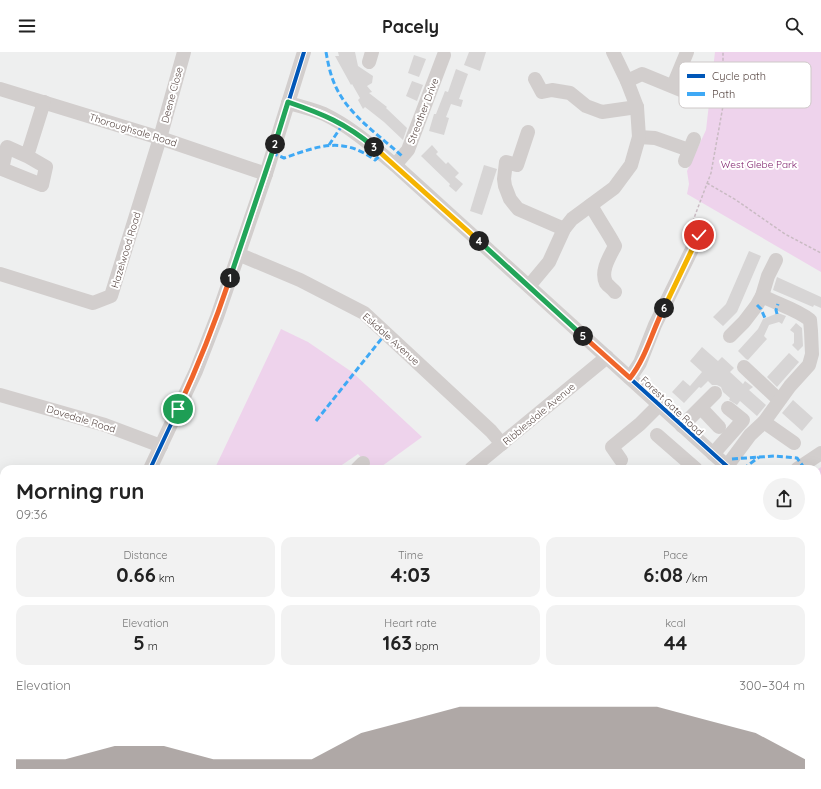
<!DOCTYPE html>
<meta charset="utf-8">
<style>
:root{--surface:#fff;--page:#f2f2f2;--text:#222;--muted:#767676;--accent:#8e8481}
body{margin:0;font-family:Quicksand,sans-serif;background:var(--page);color:var(--text);height:100vh;display:flex;flex-direction:column;font-size:15px;white-space:nowrap}
*{box-sizing:border-box;margin:0}
p{font-size:13px;color:var(--muted)}
.icon{flex:none;width:22px;height:22px;fill:none;stroke:currentColor;stroke-width:2;stroke-linecap:round;stroke-linejoin:round}
.map{position:relative;flex:1;overflow:hidden}
.side{position:absolute;left:0px;top:413px;width:821px;height:324px;display:flex;flex-direction:column;background:var(--surface);border-radius:12px 12px 0 0;box-shadow:0 4px 16px #0002}
.side>*{flex:none}
.pin{position:absolute;display:grid;place-items:center;width:34px;height:34px;color:#fff;margin:-17px;border:2px solid #fff;border-radius:50%;box-shadow:0 1px 4px #0007}
.km{position:absolute;width:20px;height:20px;margin:-10px;border-radius:50%;background:#222;color:#fff;font-size:11px;line-height:20px;text-align:center}
.round{display:grid;place-items:center;flex:none;width:42px;height:42px;border-radius:21px;background:var(--page)}
.overview{display:flex;align-items:center;justify-content:space-between;height:68px;padding:0 16px}
h1{font-size:22px;font-weight:700;line-height:30px}
.figures{display:grid;grid-template-columns:repeat(3,1fr);gap:6px;height:68px;padding:4px 16px}
.figures div{display:grid;align-content:center;border-radius:10px;background:var(--page);text-align:center}
.figures b{font-size:20px;font-weight:700}
.figures small{font-size:11px;font-weight:400}
.figures p{font-size:11px}
.chart{height:112px;padding:8px 16px}
.chart p{display:flex;justify-content:space-between}
.chart svg{width:100%;height:72px;margin-top:4px;fill:var(--accent);opacity:.7}
header{display:flex;justify-content:space-between;align-items:center;height:52px;padding:0 16px;background:var(--surface);font-size:18px;font-weight:700}
.map>svg:first-child{display:block}
</style>
<header><svg class="icon" aria-label="menu" viewBox="0 0 24 24"><path d="M4 6h16M4 12h16M4 18h16"/></svg>Pacely<svg class="icon" aria-label="search" viewBox="0 0 24 24"><circle cx="10" cy="10" r="6"/><path d="M15 15l6 6"/></svg></header>
<div class="map">
<svg width="821" height="737" viewBox="0 0 821 737">
<rect width="100%" height="100%" fill="#eeefef"/>
<!-- commercial -->
<polygon fill="#dce0e4" points="821,706 821,737 793,737 796,733 817,733 817,710"/>
<!-- green -->
<g fill="#eed3ec">
<polygon points="715,0 821,0 821,220 687,142 689,132 687,119 706,78"/>
<polygon points="281,277 308,290 352,320 422,385 378,417 371,417 358,402 336,417 223,417 216,414"/>
<polygon points="821,415 821,627 817,626 817,418"/>
<polygon points="0,719 4,722 4,733 17,733 22,737 0,737"/>
</g>
<!-- building -->
<g fill="#d7d5d5">
<polygon points="338,0 355,0 358,14 373,24 372,31 367,34 372,40 369,41 387,55 386,56 407,76 403,88 384,70 365,55 363,57 358,48 360,46 352,32 351,33 335,4 339,4"/>
<polygon points="469,0 486,0 480,19 464,13"/>
<polygon points="414,3 426,7 419,25 408,21"/>
<polygon points="456,17 468,22 459,47 463,48 461,55 451,52 446,65 449,66 444,83 429,79 434,62 436,62 445,39 448,40"/>
<polygon points="412,29 423,33 417,49 406,44"/>
<polygon points="432,93 438,100 436,102 446,112 448,110 459,121 455,125 463,132 456,140 449,134 450,132 421,104"/>
<polygon points="484,113 497,117 482,163 470,159"/>
<polygon points="749,199 761,204 737,260 723,274 713,265 726,252"/>
<polygon points="777,225 821,245 821,256 814,253 813,255 773,238"/>
<polygon points="778,261 786,264 782,272 779,270 769,273 764,284 767,287 748,308 746,307 738,299 758,277 763,267"/>
<polygon points="796,271 802,276 803,294 798,299 792,293 794,291 794,281 790,278"/>
<polygon points="702,295 718,309 722,305 734,316 730,320 743,332 745,329 753,335 749,338 766,353 757,364 740,349 737,353 729,348 730,346 723,340 721,335 717,333 712,333 708,329 701,336 699,335 684,351 672,340 683,328 690,334 702,320 690,309"/>
<polygon points="789,301 799,310 777,335 767,325"/>
<polygon points="793,348 813,366 802,379 782,361"/>
</g>
<g fill="none" stroke-linecap="round" stroke-linejoin="round">
<!-- path -->
<g stroke="#c9bbc3" stroke-width="1.5" stroke-dasharray="3 2" stroke-linecap="butt">
<polyline points="707,131 736,148 785,182 821,201"/>
<polyline points="691,174 711,121 723,54 723,0"/>
<polyline points="817,567 821,572"/>
</g>
<!-- minor -->
<g stroke="#d2cecd" stroke-width="14">
<polyline points="369,10 372,0"/>
<polyline points="535,27 542,40 552,38 570,41 586,54 602,60 637,55"/>
<polyline points="627,29 642,22 681,38"/>
<polyline points="673,34 687,0"/>
<polyline points="0,37 160,86 266,122"/>
<path d="M288,51C300,54 312,57 324,62C351,75 372,94 395,113L730,417"/>
<polyline points="528,80 517,113 506,110 504,127 505,134 510,147 518,157 564,177"/>
<polyline points="639,85 655,86 689,98"/>
<polyline points="27,104 7,95 2,117 42,133 46,115 27,104 44,50"/>
<polyline points="685,109 694,87"/>
<polyline points="395,113 408,98 444,3"/>
<path d="M591,153C598,167 608,180 615,194C610,204 600,219 606,231C608,234 613,237 615,240"/>
<polyline points="238,202 300,228 364,261 491,379 502,392"/>
<polyline points="0,222 93,251 111,244 160,86 184,0"/>
<polyline points="529,234 549,210 564,177 572,167 614,136 631,113 639,85 637,55 627,29 613,0"/>
<polyline points="730,284 744,270 757,253 762,244 768,224 776,208"/>
<polyline points="744,315 779,348"/>
<polyline points="630,326 640,311 655,273 699,183"/>
<polyline points="0,343 105,373 161,394"/>
<polyline points="701,356 719,375"/>
<polyline points="764,370 794,391"/>
<polyline points="682,374 715,341"/>
<polyline points="657,383 696,417"/>
<polyline points="713,402 743,368 728,356"/>
<polyline points="621,408 612,395 640,372 659,353"/>
<path d="M727,414L750,383L764,370L790,334L809,313L812,302L811,279L810,268C796,257 777,252 762,244"/>
<polyline points="150,417 196,319 217,265 266,122 304,0"/>
<polyline points="357,417 363,411"/>
<polyline points="471,417 607,305"/>
<polyline points="797,417 821,401"/>
<polyline points="0,470 4,472"/>
<polyline points="0,637 4,631"/>
<polyline points="0,671 4,675"/>
<polyline points="817,691 821,687"/>
<polyline points="111,733 116,737"/>
<polyline points="626,733 631,737"/>
<polyline points="366,737 369,733"/>
<polyline points="401,737 404,733"/>
<polyline points="779,737 782,733"/>
</g>
<!-- quiet -->
<g stroke="#3fa9f5" stroke-width="3" stroke-dasharray="6 3" stroke-linecap="butt">
<path d="M326,0C328,11 330,22 335,33C348,63 379,83 402,104"/>
<polyline points="329,93 343,72"/>
<path d="M272,101L284,106C319,94 342,84 375,108L382,102"/>
<polyline points="757,253 761,257 765,266"/>
<polyline points="777,262 776,258 778,252"/>
<polyline points="316,369 386,281"/>
<polyline points="732,407 774,404 797,406 805,417"/>
<polyline points="743,417 759,405"/>
<polyline points="817,434 821,440"/>
</g>
<!-- cycleway casing -->
<g stroke="#fff" stroke-width="6">
<g id="cycleway">
<path d="M288,51C300,54 312,57 324,62C351,75 372,94 395,113L730,417"/>
<polyline points="150,417 196,319 217,265 266,122 304,0"/>
</g>
</g>
<!-- cycleway -->
<use href="#cycleway" stroke="#0057b8" stroke-width="4"/>
</g>
<g fill="none" stroke-linecap="round" stroke-linejoin="round">
<!-- split-1 casing -->
<g stroke="#fff" stroke-width="8">
<path id="split-1" d="M178,357C198,314 215,271 230,226"/>
</g>
<!-- split-2 casing -->
<g stroke="#fff" stroke-width="8">
<polyline id="split-2" points="230,226 275,92"/>
</g>
<!-- split-3 casing -->
<g stroke="#fff" stroke-width="8">
<path id="split-3" d="M275,92L288,50C323,62 345,71 374,95"/>
</g>
<!-- split-4 casing -->
<g stroke="#fff" stroke-width="8">
<polyline id="split-4" points="374,95 479,189"/>
</g>
<!-- split-5 casing -->
<g stroke="#fff" stroke-width="8">
<polyline id="split-5" points="479,189 583,284"/>
</g>
<!-- split-6 casing -->
<g stroke="#fff" stroke-width="8">
<path id="split-6" d="M583,284L630,326C646,306 652,279 664,256"/>
</g>
<!-- split-7 casing -->
<g stroke="#fff" stroke-width="8">
<polyline id="split-7" points="664,256 699,183"/>
</g>
<!-- split-1 -->
<use href="#split-1" stroke="#f0652b" stroke-width="5"/>
<!-- split-2 -->
<use href="#split-2" stroke="#22a559" stroke-width="5"/>
<!-- split-3 -->
<use href="#split-3" stroke="#22a559" stroke-width="5"/>
<!-- split-4 -->
<use href="#split-4" stroke="#f5b400" stroke-width="5"/>
<!-- split-5 -->
<use href="#split-5" stroke="#22a559" stroke-width="5"/>
<!-- split-6 -->
<use href="#split-6" stroke="#f0652b" stroke-width="5"/>
<!-- split-7 -->
<use href="#split-7" stroke="#f5b400" stroke-width="5"/>
</g>
<g text-anchor="middle" dominant-baseline="central" stroke-width="4" stroke-linejoin="round" paint-order="stroke">
<!-- street labels -->
<g font-size="10" fill="#5a4a46" stroke="#fff">
<text transform="translate(172 43) rotate(-75)">Deene Close</text>
<text transform="translate(423 59) rotate(-69)">Streather Drive</text>
<text transform="translate(133 78) rotate(17)">Thoroughsale Road</text>
<text transform="translate(126 198) rotate(-73)">Hazelwood Road</text>
<text transform="translate(391 287) rotate(42)">Eskdale Avenue</text>
<text transform="translate(672 354) rotate(43)">Forest Gate Road</text>
<text transform="translate(539 362) rotate(-40)">Ribblesdale Avenue</text>
<text transform="translate(81 367) rotate(17)">Dovedale Road</text>
</g>
<!-- park labels -->
<g font-size="10" fill="#7a1867" stroke="#fff">
<text x="759" y="112">West Glebe Park</text>
</g>
</g>
<!-- legend -->
<rect x="679" y="10" width="132" height="46" rx="6" fill="#fff" stroke="#cec9c8" stroke-width="1"/>
<rect x="687" y="22" width="18" height="4" fill="#0057b8"/>
<rect x="687" y="40" width="18" height="4" fill="#3fa9f5"/>
<g font-size="11" fill="#5a4a46">
<text x="712" y="28">Cycle path</text>
<text x="712" y="46">Path</text>
</g>
</svg>
<div class="pin" style="left:178px;top:357px;background:#1e9e55"><svg class="icon" aria-label="arrive" viewBox="0 0 24 24"><path d="M6 21V4h12l-3 4 3 4H6"/></svg></div>
<div class="pin" style="left:699px;top:183px;background:#d93025"><svg class="icon" aria-label="check" viewBox="0 0 24 24"><path d="M5 12l5 5 9-10"/></svg></div>
<b class="km" style="left:230px;top:226px">1</b>
<b class="km" style="left:275px;top:92px">2</b>
<b class="km" style="left:374px;top:95px">3</b>
<b class="km" style="left:479px;top:189px">4</b>
<b class="km" style="left:583px;top:284px">5</b>
<b class="km" style="left:664px;top:256px">6</b>
<section class="side">
<div class="overview"><div><h1>Morning run</h1><p>09:36</p></div><a class="round"><svg class="icon" aria-label="share" viewBox="0 0 24 24"><path d="M12 15V3M7 8l5-5 5 5M5 13v7h14v-7"/></svg></a></div>
<div class="figures">
<div><p>Distance</p><b>0.66<small> km</small></b></div>
<div><p>Time</p><b>4:03</b></div>
<div><p>Pace</p><b>6:08<small> /km</small></b></div>
</div>
<div class="figures">
<div><p>Elevation</p><b>5<small> m</small></b></div>
<div><p>Heart rate</p><b>163<small> bpm</small></b></div>
<div><p>kcal</p><b>44</b></div>
</div>
<div class="chart"><p><span>Elevation</span>300–304 m</p>
<svg viewBox="0 0 160 44" preserveAspectRatio="none"><path d="M0 44V38L10 38L20 30L30 30L40 38L50 38L60 38L70 22L80 14L90 6L100 6L110 6L120 6L130 6L140 14L150 22L160 38V44z"/></svg>
</div>
</section>
</div>
